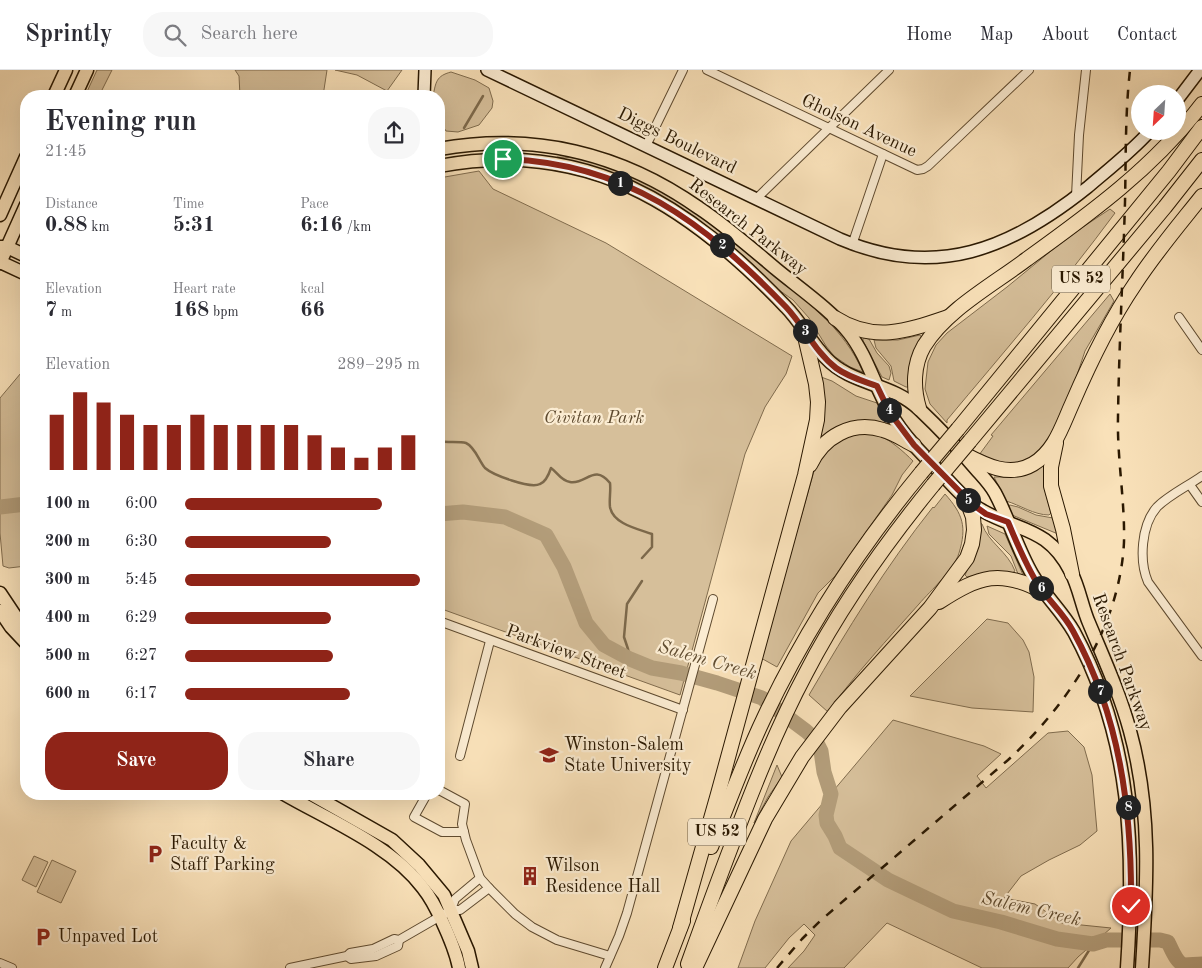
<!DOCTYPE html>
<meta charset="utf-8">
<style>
:root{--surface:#fff;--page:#f7f7f7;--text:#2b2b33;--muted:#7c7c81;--line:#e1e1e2;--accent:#8f2418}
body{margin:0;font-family:"Old Standard TT",serif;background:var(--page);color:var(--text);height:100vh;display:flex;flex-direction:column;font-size:19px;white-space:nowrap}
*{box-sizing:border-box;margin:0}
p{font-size:16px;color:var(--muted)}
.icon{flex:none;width:28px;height:28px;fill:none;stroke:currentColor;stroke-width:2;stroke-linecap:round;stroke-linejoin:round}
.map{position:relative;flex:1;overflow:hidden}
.drawer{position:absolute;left:20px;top:20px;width:425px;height:710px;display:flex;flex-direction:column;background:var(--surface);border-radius:20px;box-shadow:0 5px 20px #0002}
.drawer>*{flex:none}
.needle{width:32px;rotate:205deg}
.buttons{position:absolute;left:1131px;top:15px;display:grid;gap:10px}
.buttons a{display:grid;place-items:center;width:55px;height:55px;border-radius:50%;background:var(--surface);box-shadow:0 5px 20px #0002;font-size:25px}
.pin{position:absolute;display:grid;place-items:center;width:42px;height:42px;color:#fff;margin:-21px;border:2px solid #fff;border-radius:50%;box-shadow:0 1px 5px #0007}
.km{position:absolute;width:25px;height:25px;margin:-12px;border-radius:50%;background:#222;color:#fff;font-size:14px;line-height:25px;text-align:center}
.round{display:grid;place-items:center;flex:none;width:52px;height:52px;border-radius:20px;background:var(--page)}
.overview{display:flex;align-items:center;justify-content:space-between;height:85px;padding:0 25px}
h1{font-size:28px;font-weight:600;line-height:38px}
.figures{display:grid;grid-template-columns:repeat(3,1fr);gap:8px;height:85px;padding:5px 25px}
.figures div{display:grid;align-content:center}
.figures b{font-size:21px;font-weight:600}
.figures small{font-size:14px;font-weight:400}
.figures p{font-size:14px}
.chart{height:140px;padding:10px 25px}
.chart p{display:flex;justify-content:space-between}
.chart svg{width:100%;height:90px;margin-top:5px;stroke:var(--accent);stroke-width:6}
.primary-button{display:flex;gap:10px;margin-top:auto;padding:10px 25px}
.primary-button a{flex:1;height:58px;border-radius:20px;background:var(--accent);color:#fff;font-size:20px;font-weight:600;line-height:58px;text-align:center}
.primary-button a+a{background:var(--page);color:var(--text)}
ul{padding:0 25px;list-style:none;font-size:16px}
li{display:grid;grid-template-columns:80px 60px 1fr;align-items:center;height:38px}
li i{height:12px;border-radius:6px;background:var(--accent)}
header{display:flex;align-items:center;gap:30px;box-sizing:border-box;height:70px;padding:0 25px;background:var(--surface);border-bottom:1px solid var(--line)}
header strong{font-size:24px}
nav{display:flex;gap:28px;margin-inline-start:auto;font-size:18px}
.search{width:350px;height:45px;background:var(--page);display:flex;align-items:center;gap:12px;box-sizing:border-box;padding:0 18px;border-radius:20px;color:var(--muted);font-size:19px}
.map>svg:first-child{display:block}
</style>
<header>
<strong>Sprintly</strong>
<div class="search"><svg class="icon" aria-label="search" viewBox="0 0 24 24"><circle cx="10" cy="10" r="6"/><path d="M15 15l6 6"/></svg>Search here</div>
<nav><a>Home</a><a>Map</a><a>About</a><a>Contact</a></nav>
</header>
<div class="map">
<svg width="1202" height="898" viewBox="0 0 1202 898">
<rect width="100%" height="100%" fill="#f9e1b9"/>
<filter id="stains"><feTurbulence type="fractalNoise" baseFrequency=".004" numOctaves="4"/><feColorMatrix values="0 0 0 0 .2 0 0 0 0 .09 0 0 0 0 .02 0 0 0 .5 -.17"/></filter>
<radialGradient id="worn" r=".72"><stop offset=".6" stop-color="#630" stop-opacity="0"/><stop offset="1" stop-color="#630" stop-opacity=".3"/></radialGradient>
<!-- green -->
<g fill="#d6bf9a" stroke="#806c4e">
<polygon points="97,0 112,0 99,26 85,26"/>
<polygon points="235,0 327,0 323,26 240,26 239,6"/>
<polygon points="335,0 402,0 387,21 357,5"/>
<path d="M451,2L475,10L489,18L493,31L492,38L479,55L458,62L446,61L439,50V26H433C436,12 436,6 451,2Z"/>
<path d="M557,87C634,87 718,157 774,205C810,234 844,259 863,302L850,297L834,286L826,276L809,248L793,230L765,210L697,152L556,90Z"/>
<polygon points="479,101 493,119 606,173 792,286 786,304 765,337 745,384 680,625 439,538 439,108"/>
<path d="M1110,139L1115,143C1062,215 1003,283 947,350V353L930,334L925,319L928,292L936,275L947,263L1007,217L1068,167Z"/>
<polygon points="1110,224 1114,231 1085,281 1075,311 1049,370 1034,389 1009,396 979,385 993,366 991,365"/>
<polygon points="920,265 922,268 910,294 908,317 906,317 894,311 891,296 876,278 874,270 898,270"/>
<polygon points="863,268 869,269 877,283 889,296 891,303 889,310 882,307 863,271"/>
<polygon points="26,297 26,496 9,498 3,496 0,463 0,328"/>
<polygon points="821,307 832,311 856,326 877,333 885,352 884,354 816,375"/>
<path d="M856,363C862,363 870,363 876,365C888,367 905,383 913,391L902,405L892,425L835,506L818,523L777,597L761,588L816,394L827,377Z"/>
<path d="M1043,393L1045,394L1044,417L1051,443L1049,445C1034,445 1020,435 1006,431L994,407H1008Z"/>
<path d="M945,424C963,444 967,457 959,483C954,500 931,520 919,534C888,569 855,604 828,642L809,625C847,560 886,496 933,437L934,438Z"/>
<polygon points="1010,435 1018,437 1036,445 1053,448 1058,464 1012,445 1008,436"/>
<path d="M980,453L982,454C988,472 1008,482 1015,501L1012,503L997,501L967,507L965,505L976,481Z"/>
<polygon points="987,456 1005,464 1023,505 1018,504 1011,486 989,464"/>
<polygon points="987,549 1008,553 1023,570 1029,582 1034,607 1033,642 972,638 910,626"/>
<polygon points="893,650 984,676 1001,684 977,706 986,718 1048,663 1068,661 1084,677 1092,705 1097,761 1080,775 1049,790 1021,806 1004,828 1035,834 1062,853 1111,858 1078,887 1068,898 982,898 887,853 844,898 788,898 804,881 815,865 804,854 789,868 765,898 738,898 755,851 791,771"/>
<polygon points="777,695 782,707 768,727 754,753"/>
<polygon points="34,786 48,792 36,817 22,810"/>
<polygon points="52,790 76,801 61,833 37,822"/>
</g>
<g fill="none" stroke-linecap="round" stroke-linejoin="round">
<!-- stream -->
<g stroke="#7c684a" stroke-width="2.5">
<polyline points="464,58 483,26"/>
<path d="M439,371C447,373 459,371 466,373C475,377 479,391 485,398C493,405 530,419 540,414C546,412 549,404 551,398C557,402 561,411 570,412C586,415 594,393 610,413C611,421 609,429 610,437C613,454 638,459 652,464V477L642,488"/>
<polyline points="630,589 628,579 624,567 627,534 642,511"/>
<polyline points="1078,898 1093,874"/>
</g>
<!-- river -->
<g stroke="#b39d7a" stroke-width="15">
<polyline points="0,437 26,434"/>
<path d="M439,444L463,442L505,447L546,465L564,497L586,553L604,575L630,589L652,598L681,603L717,613L762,628L806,661L815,669L821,681L824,702L831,724L826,745L827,753L835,766L840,778L888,810L953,841L1001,852L1057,869L1093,874L1106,870H1160L1168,872C1171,878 1177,894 1185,895C1191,895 1196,894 1202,894"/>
</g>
<!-- street casing -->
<g stroke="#5e4a2f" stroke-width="10">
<g id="street">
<polyline points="707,0 917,100 923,99 928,96 1029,0"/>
<polyline points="646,76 683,0"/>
<polyline points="1076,126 1079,65 1086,0"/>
<polyline points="756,129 889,0"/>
<polyline points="852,175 883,84"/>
<polyline points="1179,247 1202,280"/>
<path d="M1202,406C1188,416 1169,425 1157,437C1141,455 1139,491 1148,512L1202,586"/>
<polyline points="1190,415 1202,432"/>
<polyline points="439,551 683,640"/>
<polyline points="460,686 490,571"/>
<polyline points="439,720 465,734 462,754 466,770 480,808 489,818 515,844 532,857 557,870 610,886"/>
<polyline points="427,724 414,747 442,762 464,762"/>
<polyline points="451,840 455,829 480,808"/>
<polyline points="347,886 351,889 376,886 398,876 399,870"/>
<polyline points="0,893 12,898"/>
<polyline points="290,898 347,886 350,883 373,879 394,869 399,870 451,840 460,840 489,818"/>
<polyline points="605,898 619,866 627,843 713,529"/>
</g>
</g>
<!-- secondary casing -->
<g stroke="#2a1801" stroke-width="14">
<g id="secondary">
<path d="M487,0L840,169C936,210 1011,179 1088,117C1109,99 1131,82 1150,61"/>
<polyline points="424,26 425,0"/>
<polyline points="1178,29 1200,0"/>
</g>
</g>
<!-- primary casing -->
<g stroke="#2a1801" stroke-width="15">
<g id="primary">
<polyline points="54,26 66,0"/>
<polyline points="75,26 87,0"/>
<path d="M439,79C533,62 621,83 699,138C726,156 751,178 776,199C799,218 831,240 849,263C868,287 875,318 891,344C903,365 921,383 938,400C952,414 966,432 983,441C1020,462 1048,457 1071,502C1079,517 1082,537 1089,553C1104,589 1120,624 1130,661C1152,741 1147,817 1142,898"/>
<path d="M439,96C586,68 688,134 786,237C801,252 811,273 826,288C851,315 892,313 919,339C939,358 958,378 976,399C983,407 990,414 995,423C1009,449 1017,478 1032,504C1044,525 1062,541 1074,562C1132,669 1135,780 1127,898"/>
<polyline points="0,145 26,87"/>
<polyline points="0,177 7,177 26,186"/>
<polyline points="0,192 26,204"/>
<polyline points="0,193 26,135"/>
<polyline points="0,523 26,562"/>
<polyline points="0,541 11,557 26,573"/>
<path d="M284,724C329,750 392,776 423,818C431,828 437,840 442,851C449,866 456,882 459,898"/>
<polyline points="311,724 392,770 419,795 444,825 468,881 472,898"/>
</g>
</g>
<!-- highway casing -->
<g stroke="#2a1801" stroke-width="16">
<g id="highway">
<path d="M835,248C874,273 907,261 948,247"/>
<path d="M919,338C913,318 913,295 924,276C946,240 994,214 1027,189C1091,143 1154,97 1202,34"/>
<polyline points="958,359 1169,101 1202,57"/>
<polyline points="970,371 1165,137 1202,90"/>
<polyline points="1056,373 1051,397 1051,416 1063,459 1072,504"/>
<path d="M962,383C985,395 1009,408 1033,394C1055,381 1062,356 1072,334C1090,292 1109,252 1135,214C1155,183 1179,155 1202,126"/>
<path d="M810,395C823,367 852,350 883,360C894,363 904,370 914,375"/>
<path d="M939,532C979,506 1001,498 1045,523"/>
<path d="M711,777C728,734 744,690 764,648C806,559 859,478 921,403"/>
<polyline points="680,858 718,724 805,405 817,350 818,332 816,314 803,258"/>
<path d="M688,894C702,855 716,816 731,777C753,717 776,659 806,603C841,535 885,474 933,415"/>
<polyline points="665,898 683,851"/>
<polyline points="695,898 765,749 802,687 840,637 930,538 967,488 972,474 974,460 973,447 966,428"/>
</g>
</g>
<!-- street -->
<use href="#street" stroke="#fbecd2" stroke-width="8"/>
<!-- secondary -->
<use href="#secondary" stroke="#fbecd2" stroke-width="11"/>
<!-- primary -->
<use href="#primary" stroke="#f9e1b9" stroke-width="12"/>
<!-- highway -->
<use href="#highway" stroke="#f9e1b9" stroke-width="14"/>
<!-- rail -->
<path stroke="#2a1801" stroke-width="2.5" stroke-dasharray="9 9" stroke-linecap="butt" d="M777,898L802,869L820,851L1008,690C1069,634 1120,556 1124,472C1125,430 1117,389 1118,347C1119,275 1123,204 1125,132C1126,88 1125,44 1130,0"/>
<!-- highway-bridge casing -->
<g stroke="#2a1801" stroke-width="16" stroke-linecap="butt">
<g id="highway-bridge">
<polyline points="921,403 958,359"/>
<polyline points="933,415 970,371"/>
</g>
</g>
<!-- highway-bridge -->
<use href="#highway-bridge" stroke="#f9e1b9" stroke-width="14"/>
</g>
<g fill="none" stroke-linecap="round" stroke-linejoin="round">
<!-- route casing -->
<g stroke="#fff" stroke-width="10">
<path id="route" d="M503,89C625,92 704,152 786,237C804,256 815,282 836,298C848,307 863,311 877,316L890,343L914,375L972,434L986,444L1008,452C1017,473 1026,496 1039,516C1050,532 1064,544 1073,561C1120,646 1132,740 1131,836"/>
</g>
<!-- route -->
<use href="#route" stroke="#8f2418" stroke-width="6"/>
</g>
<!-- icons -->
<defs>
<g id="university-bare" transform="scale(1.5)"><path d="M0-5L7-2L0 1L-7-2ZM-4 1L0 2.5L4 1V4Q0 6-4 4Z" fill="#8f2418" stroke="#fbecd2" stroke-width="2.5" paint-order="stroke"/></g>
<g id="parking-bare" transform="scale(1.5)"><path d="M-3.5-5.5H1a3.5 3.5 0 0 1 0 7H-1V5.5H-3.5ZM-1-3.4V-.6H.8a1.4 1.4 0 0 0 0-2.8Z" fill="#8f2418" stroke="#fbecd2" stroke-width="2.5" paint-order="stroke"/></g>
<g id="building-bare" transform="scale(1.5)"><path d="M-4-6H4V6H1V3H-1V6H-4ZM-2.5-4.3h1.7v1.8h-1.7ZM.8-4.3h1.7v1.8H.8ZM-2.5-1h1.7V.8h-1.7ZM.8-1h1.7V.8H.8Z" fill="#8f2418" stroke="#fbecd2" stroke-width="2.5" paint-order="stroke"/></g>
</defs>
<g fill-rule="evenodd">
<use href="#university-bare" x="549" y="685"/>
<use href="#parking-bare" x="155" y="784"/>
<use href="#building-bare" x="530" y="806"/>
<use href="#parking-bare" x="43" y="867"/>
</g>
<g text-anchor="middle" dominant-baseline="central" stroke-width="4.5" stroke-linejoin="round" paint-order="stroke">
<!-- shield labels -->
<g fill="#fbecd2" stroke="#695840" stroke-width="1">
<rect x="1052" y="195.5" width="58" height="27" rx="4"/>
<rect x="688" y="748.5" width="58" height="27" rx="4"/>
</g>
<g font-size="16" font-weight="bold" fill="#2a1801">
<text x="1081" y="209">US 52</text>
<text x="717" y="762">US 52</text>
</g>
<!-- street labels -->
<g font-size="18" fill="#2a1801" stroke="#fbecd2">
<text transform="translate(859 56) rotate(25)">Gholson Avenue</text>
<text transform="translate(677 71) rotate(26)">Diggs Boulevard</text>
<text transform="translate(748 157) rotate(38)">Research Parkway</text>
<text transform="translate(566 582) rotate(20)">Parkview Street</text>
<text transform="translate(1122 592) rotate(70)">Research Parkway</text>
</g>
<!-- park labels -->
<g font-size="18" font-style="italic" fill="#5e4a2f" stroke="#fbecd2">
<text x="594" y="348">Civitan Park</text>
</g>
<!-- poi labels -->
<g font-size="18" fill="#2a1801" stroke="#fbecd2" text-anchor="start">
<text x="564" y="675">Winston-Salem<tspan x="564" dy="21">State University</tspan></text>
<text x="170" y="774">Faculty &amp;<tspan x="170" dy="21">Staff Parking</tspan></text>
<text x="545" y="796">Wilson<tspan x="545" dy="21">Residence Hall</tspan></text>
<text x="58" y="867">Unpaved Lot</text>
</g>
<!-- water labels -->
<g font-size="19" font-style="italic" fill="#614d31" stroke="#fbecd2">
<text transform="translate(707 591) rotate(16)">Salem Creek</text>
<text transform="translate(1031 840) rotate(13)">Salem Creek</text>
</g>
</g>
<rect width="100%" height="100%" filter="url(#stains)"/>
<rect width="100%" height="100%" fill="url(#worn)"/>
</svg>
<div class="buttons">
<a><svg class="needle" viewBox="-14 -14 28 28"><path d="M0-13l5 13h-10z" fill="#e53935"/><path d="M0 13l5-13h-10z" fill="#7c7c81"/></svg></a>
</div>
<div class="pin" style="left:503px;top:89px;background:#1e9e55"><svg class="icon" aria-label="arrive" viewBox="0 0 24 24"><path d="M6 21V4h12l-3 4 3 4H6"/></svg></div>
<div class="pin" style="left:1131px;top:836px;background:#d93025"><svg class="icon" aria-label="check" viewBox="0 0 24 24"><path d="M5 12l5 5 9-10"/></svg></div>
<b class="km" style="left:620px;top:113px">1</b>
<b class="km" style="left:722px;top:175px">2</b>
<b class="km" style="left:805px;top:261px">3</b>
<b class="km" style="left:889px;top:340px">4</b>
<b class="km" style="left:968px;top:430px">5</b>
<b class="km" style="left:1041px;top:518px">6</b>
<b class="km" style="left:1100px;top:621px">7</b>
<b class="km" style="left:1128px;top:737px">8</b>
<section class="drawer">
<div class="overview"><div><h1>Evening run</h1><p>21:45</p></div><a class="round"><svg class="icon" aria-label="share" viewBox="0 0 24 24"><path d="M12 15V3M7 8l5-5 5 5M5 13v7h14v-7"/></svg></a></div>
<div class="figures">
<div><p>Distance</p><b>0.88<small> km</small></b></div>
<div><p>Time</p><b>5:31</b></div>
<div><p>Pace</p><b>6:16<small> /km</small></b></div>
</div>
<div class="figures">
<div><p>Elevation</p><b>7<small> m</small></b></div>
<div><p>Heart rate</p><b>168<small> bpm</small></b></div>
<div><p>kcal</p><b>66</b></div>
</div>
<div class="chart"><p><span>Elevation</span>289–295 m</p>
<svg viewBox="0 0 160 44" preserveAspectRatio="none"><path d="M5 44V17M15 44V6M25 44V11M35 44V17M45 44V22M55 44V22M65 44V17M75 44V22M85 44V22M95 44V22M105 44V22M115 44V27M125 44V33M135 44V38M145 44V33M155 44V27"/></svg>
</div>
<ul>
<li><b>100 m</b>6:00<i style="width:84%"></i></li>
<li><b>200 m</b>6:30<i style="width:62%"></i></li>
<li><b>300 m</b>5:45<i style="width:100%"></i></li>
<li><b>400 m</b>6:29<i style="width:62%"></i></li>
<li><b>500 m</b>6:27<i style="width:63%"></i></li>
<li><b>600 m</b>6:17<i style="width:70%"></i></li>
</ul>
<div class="primary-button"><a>Save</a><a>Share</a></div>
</section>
</div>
